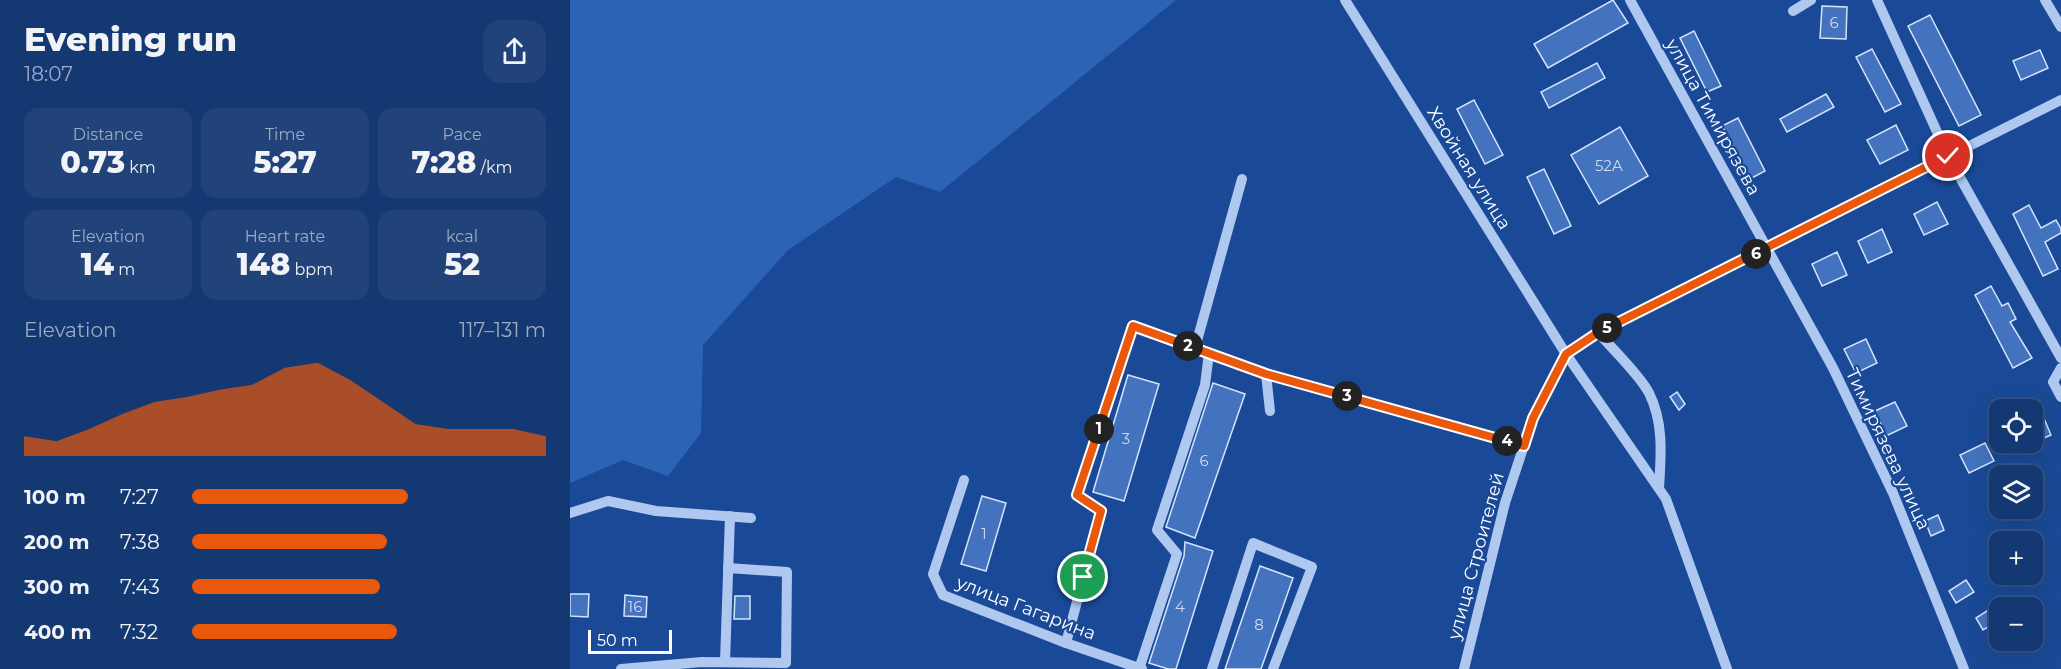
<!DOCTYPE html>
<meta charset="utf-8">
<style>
:root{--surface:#143871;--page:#214379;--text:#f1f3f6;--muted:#9dacc3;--line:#335284;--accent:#ea580c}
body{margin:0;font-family:Montserrat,sans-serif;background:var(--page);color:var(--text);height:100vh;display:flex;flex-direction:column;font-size:22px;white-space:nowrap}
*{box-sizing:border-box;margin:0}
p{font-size:20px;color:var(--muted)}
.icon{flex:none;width:33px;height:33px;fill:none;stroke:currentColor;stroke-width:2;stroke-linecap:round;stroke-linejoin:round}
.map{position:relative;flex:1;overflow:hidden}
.panel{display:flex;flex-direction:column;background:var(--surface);width:570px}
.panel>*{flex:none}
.fabs{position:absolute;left:1419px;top:399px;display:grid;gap:12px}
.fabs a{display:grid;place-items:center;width:54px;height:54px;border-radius:12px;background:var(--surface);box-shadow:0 6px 24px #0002,0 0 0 2px var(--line);font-size:30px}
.scale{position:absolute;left:18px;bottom:15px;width:84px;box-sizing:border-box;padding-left:6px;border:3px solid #fff;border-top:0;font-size:16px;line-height:21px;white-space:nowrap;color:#fff;-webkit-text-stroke:4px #1a4a97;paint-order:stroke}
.pin{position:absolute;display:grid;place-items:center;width:51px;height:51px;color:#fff;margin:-26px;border:3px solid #fff;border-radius:50%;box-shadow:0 2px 6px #0007}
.km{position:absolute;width:30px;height:30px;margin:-15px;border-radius:50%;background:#222;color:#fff;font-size:16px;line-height:30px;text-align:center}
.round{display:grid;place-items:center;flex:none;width:63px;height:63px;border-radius:18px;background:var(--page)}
.summary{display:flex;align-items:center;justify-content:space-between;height:102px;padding:0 24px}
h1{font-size:33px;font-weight:800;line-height:45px}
.stats{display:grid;grid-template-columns:repeat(3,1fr);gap:9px;height:102px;padding:6px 24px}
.stats div{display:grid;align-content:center;border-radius:15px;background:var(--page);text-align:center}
.stats b{font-size:30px;font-weight:800}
.stats small{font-size:16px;font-weight:400}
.stats p{font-size:16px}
.chart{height:168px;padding:12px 24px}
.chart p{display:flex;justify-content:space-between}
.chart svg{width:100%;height:108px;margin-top:6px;fill:var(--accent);opacity:.7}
ul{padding:0 24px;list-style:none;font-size:20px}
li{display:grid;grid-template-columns:96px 72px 1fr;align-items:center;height:45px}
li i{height:15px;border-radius:8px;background:var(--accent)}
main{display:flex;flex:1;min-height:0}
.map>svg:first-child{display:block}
</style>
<main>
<section class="panel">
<div class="summary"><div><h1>Evening run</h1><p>18:07</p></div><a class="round"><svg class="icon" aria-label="share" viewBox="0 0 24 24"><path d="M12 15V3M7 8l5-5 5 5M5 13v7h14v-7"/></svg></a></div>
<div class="stats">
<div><p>Distance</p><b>0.73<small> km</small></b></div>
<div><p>Time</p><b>5:27</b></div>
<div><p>Pace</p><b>7:28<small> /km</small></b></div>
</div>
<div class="stats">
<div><p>Elevation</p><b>14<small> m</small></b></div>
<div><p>Heart rate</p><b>148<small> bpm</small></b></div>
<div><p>kcal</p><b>52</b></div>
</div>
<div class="chart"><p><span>Elevation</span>117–131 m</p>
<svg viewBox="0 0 160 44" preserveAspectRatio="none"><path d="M0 44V36L10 38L20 33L30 27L40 22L50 20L60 17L70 15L80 8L90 6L100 13L110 22L120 31L130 33L140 33L150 33L160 36V44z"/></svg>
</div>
<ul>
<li><b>100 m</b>7:27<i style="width:61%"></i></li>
<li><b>200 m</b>7:38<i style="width:55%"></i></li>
<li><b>300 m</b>7:43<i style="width:53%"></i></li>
<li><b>400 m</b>7:32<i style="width:58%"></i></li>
</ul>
</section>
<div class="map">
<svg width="1491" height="669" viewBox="0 0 1491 669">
<rect width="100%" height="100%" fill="#1a4a97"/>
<!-- green -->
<polygon fill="#2d63b5" points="0,0 606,0 370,192 326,177 218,250 133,345 131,433 98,476 53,460 0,483"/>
<!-- building -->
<g fill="#4373be" stroke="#d5e4fb" stroke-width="1.5">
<polygon points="1043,0 1058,23 978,68 964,44"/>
<polygon points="1252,6 1277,7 1276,39 1250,38"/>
<polygon points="1360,15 1411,115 1389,126 1338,26"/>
<polygon points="1124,31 1151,86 1137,92 1110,38"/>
<polygon points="1302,49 1331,104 1315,112 1286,57"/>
<polygon points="1470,50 1478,68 1451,80 1443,61"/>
<polygon points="1027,63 1035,78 979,108 971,92"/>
<polygon points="1256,94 1264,107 1217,132 1210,119"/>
<polygon points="904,100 933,155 915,164 887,109"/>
<polygon points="1168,118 1195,171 1180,179 1152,126"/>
<polygon points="1326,125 1338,150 1310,164 1297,140"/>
<polygon points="1050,127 1078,176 1029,204 1001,155"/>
<polygon points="974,169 1001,226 984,234 957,177"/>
<polygon points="1367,202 1378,224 1354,235 1344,214"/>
<polygon points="1459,205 1471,228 1486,220 1491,229 1491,233 1475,242 1488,269 1473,276 1443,214"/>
<polygon points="1312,229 1322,252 1298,263 1288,241"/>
<polygon points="1267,252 1277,275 1252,286 1242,264"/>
<polygon points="1421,286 1432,306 1438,303 1446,319 1440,322 1462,358 1443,368 1405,295"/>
<polygon points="1296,339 1307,363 1286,373 1274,349"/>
<polygon points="558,375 589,384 554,501 523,492"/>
<polygon points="643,383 675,394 625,538 596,527"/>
<polygon points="1107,392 1115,404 1109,410 1100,397"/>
<polygon points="1325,402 1337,426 1316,436 1305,411"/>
<polygon points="1473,416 1481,435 1462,443 1462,420"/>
<polygon points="1415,443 1424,461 1399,473 1390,455"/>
<polygon points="412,496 436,503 416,571 391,564"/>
<polygon points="1368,515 1374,530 1361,536 1355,521"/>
<polygon points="615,542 643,551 606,669 598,669 579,663 614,556"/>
<polygon points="690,566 723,578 691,669 655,669"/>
<polygon points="1396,580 1404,592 1386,603 1379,591"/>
<polygon points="0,594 19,594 18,617 0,616"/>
<polygon points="55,595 77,597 76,617 54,616"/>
<polygon points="165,596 180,596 180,619 164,619"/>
<polygon points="1423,607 1430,620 1413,630 1406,618"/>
</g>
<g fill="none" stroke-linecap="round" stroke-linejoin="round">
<!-- minor -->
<g stroke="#aec8f0" stroke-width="10">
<polyline points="775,0 996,354 1096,499 1157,669"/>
<polyline points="1060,0 1263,368 1323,493 1394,669"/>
<polyline points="1307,0 1378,156 1491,358"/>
<polyline points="1475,0 1491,27"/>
<polyline points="1223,11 1241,0"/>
<path d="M1028,332C1042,349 1070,375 1079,393C1094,423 1091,455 1089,488"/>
<polyline points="625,348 672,179"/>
<polyline points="996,354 1028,332 1491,100"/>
<polyline points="1491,368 1483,382 1491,397"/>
<polyline points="696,374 954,446"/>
<polyline points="394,480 363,574 373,595 496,643 572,669"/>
<polyline points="0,513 38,501 86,511 181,518"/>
<polyline points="496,643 531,511 507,495 563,326 696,374 700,411"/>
<polyline points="155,662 160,516"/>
<polyline points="570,666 607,554 587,530 635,385 639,353"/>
<polyline points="51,669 132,662 216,663 217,572 158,568"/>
<polyline points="642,669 683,543 742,567 703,669"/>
<polyline points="894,669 935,503 963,418 996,354"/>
</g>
</g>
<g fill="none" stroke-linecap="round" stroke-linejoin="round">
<!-- route casing -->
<g stroke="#fff" stroke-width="12">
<polyline id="route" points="513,577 531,511 507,495 563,326 696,374 954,446 963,418 996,354 1029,332 1378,156"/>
</g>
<!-- route -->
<use href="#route" stroke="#ea580c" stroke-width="8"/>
</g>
<g text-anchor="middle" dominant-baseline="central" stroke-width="4.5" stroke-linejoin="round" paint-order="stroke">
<!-- number labels -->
<g font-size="15" fill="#d0dcef">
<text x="1264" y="22">6</text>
<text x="1039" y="165">52А</text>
<text x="556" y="438">3</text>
<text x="634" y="460">6</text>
<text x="414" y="533">1</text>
<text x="65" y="606">16</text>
<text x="610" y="606">4</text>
<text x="689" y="624">8</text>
</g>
<!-- street labels -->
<g font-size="18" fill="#fff" stroke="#1a4a97">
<text transform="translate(1143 117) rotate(61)">улица Тимирязева</text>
<text transform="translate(899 168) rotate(58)">Хвойная улица</text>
<text transform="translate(1318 449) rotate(65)">Тимирязева улица</text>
<text transform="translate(906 556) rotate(-75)">улица Строителей</text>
<text transform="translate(456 608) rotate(21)">улица Гагарина</text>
</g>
</g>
</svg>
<div class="fabs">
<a><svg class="icon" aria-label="locate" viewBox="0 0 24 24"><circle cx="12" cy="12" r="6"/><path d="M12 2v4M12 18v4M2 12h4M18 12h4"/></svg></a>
<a><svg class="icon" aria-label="layers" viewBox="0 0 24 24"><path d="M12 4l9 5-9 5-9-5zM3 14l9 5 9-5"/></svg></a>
<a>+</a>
<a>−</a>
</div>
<div class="scale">50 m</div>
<div class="pin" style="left:513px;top:577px;background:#1e9e55"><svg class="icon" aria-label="arrive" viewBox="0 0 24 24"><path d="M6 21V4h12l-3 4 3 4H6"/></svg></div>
<div class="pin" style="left:1378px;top:156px;background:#d93025"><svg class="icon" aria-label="check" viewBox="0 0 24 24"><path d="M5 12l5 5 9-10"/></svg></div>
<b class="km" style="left:529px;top:429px">1</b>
<b class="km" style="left:618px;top:346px">2</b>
<b class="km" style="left:777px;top:396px">3</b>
<b class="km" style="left:937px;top:441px">4</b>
<b class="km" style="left:1037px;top:328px">5</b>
<b class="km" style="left:1186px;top:254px">6</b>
</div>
</main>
